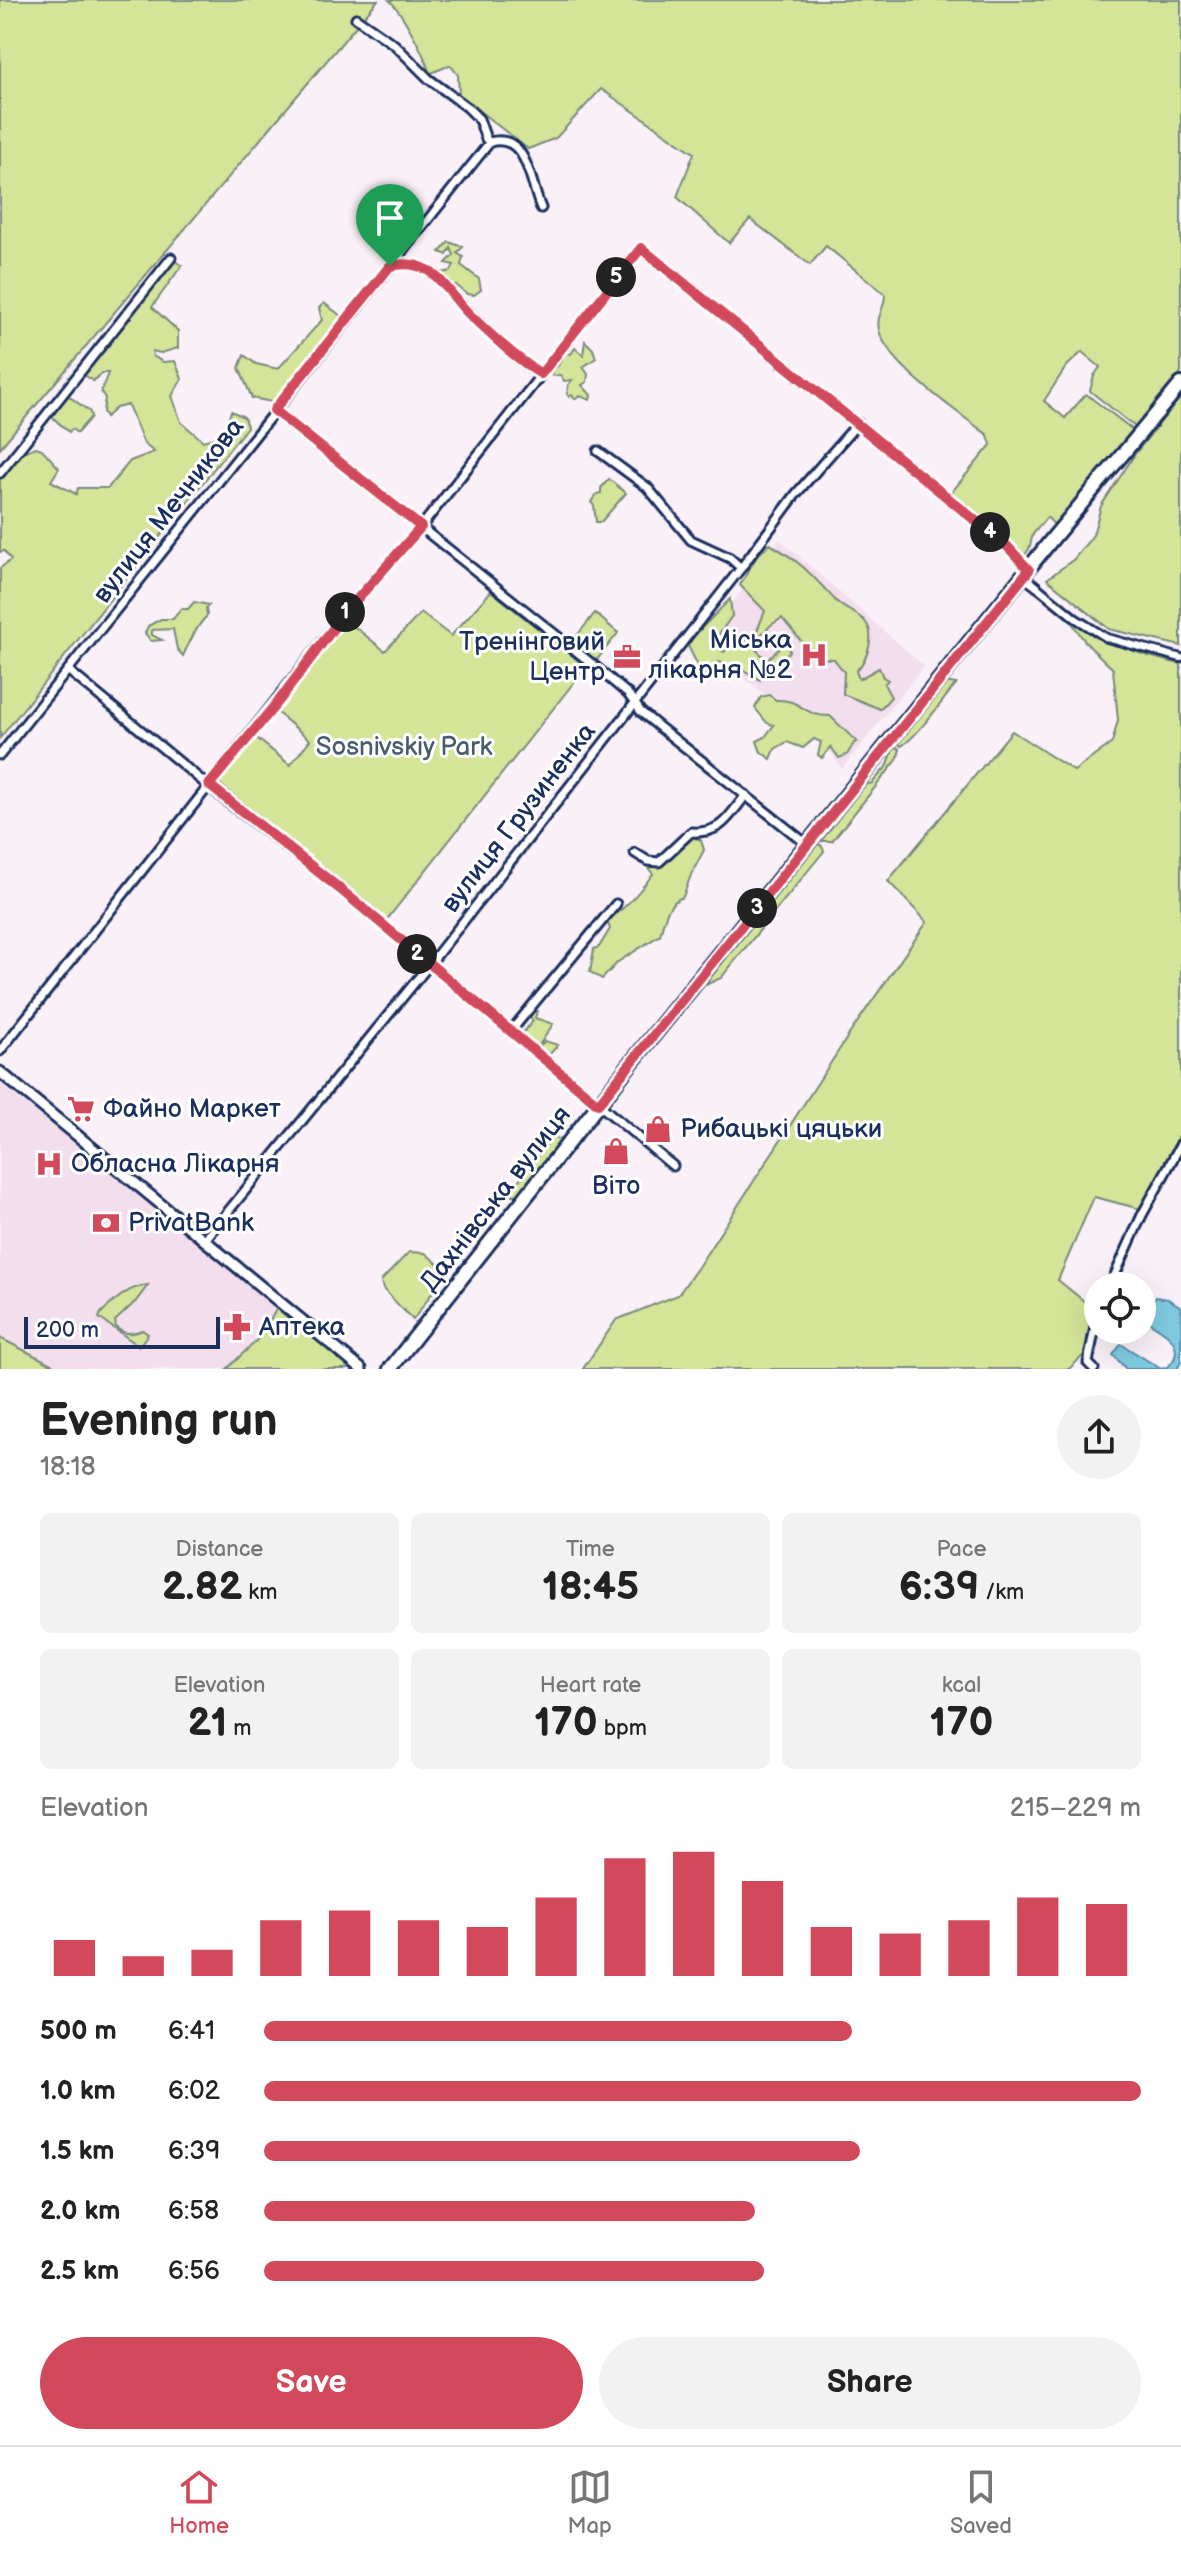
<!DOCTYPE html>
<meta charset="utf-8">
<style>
:root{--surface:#fff;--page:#f2f2f2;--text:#222;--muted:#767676;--line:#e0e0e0;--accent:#d1495b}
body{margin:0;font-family:"Balsamiq Sans",sans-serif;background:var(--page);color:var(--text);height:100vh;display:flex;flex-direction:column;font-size:30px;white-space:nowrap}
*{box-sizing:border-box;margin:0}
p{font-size:26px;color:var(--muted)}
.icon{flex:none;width:44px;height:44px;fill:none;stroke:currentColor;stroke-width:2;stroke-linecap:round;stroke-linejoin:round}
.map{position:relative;height:1369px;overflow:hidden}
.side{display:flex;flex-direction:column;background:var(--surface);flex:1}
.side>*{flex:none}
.controls{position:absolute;left:1084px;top:1272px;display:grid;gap:16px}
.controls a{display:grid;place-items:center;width:72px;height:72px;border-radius:50%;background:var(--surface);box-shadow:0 8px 32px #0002;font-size:40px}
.scale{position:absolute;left:24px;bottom:20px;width:196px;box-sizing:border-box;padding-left:8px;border:4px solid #1b2f5e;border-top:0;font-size:22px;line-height:28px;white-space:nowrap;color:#1b2f5e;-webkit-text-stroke:6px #fff;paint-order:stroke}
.pin{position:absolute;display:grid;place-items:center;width:68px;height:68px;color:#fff;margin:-82px -34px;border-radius:50% 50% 50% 0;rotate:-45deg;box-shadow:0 0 8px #0007}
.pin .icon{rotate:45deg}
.km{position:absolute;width:40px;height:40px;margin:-20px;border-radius:50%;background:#222;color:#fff;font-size:22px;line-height:40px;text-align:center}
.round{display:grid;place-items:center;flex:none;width:84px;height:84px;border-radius:42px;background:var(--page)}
.overview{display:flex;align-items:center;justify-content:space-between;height:136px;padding:0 40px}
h1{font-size:44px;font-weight:700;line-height:60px}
.stats{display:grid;grid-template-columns:repeat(3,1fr);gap:12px;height:136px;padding:8px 40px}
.stats div{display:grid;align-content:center;border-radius:12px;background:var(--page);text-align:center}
.stats b{font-size:40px;font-weight:700}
.stats small{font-size:22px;font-weight:400}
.stats p{font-size:22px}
.chart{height:224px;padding:16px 40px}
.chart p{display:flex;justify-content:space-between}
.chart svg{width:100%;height:144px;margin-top:8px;stroke:var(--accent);stroke-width:6}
.cta{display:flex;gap:16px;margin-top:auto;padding:16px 40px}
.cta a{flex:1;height:92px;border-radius:48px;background:var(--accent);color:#fff;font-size:32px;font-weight:700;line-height:92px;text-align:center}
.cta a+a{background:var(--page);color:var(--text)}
ul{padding:0 40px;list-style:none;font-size:26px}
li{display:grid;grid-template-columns:128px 96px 1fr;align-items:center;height:60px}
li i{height:20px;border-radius:10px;background:var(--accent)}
.tabs{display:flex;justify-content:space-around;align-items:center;height:112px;border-top:2px solid var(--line);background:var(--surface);font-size:22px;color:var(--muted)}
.tabs a{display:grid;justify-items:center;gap:4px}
.tabs .selected{color:var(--accent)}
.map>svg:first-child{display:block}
</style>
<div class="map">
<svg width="1181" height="1369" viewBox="0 0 1181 1369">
<rect width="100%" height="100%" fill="#faf0f7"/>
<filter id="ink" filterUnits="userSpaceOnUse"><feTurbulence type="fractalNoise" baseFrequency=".0125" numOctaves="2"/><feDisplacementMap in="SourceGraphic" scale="16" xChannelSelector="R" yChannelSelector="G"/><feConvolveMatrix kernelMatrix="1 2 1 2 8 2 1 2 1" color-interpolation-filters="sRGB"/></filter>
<g filter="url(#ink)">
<!-- built -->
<g fill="#f3deed">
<polygon points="779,539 924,666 842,769 823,740 702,645"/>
<polygon points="0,1083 277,1308 261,1336 227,1369 61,1369 0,1338"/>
</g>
<!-- green -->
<g fill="#d4e498" stroke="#788a7b" stroke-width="2">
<polygon points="0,0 378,0 0,448"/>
<path d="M389,0H1181V373L1139,430L1090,391L1094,376L1100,367L1082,352L1066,367L1044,401L1065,418L1086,394L1137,433L1057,528L1047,517L1033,534L1029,549L1024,556L1018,548L949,495L991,445L988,435C960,414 887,364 879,330C876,314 885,310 885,294L826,246L810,265L750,219L729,243L677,197L694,153L601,89L556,138L528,149L459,95L458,75L450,65L429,74C428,59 401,10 389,0Z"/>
<polygon points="449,242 463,247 457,253 463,257 461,265 479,279 481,290 474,295 467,294 456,285 450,286 442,273 451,271 454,265 446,263 454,255 451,248 447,255 440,252"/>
<polygon points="173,260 182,265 152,307 178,331 178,348 161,353 152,351 153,356 163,362 175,361 182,379 172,396 181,422 203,441 224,435 231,411 244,417 247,427 0,738 0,568 11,560 4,551 0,552 0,478 20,453 36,447 42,449 59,468 51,481 76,494 78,488 108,488 130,461 154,452 144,444 128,405 116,408 106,417 103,412 105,398 101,392 108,373 102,373 93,381 83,374"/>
<polygon points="324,303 345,319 277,403 252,398 239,368 244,355 256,364 278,369 322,320 319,308"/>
<polygon points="585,341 593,349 596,358 583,367 588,374 587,382 582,385 591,395 590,400 580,396 575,399 572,395 569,397 567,394 568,385 572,380 564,381 561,375 552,376 552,368 558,366 565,353 571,354 575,348 583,355"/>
<polygon points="66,394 90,412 91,417 77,433 72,429 69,432 50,415"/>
<polygon points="1181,397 1181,646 1109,629 1047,579 1074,559 1093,535 1101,506 1137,451"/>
<polygon points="609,479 626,493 601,522 596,522 594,506 591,502 597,494 601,493 601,488"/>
<path d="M770,544C799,560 813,576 835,600C842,608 852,611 860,617C879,629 868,659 856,671L859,679L879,668L883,677L888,680L884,684L891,697L880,709L843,694L844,672L834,659L815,658L782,618L771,625L752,643L765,611L740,585L757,556Z"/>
<polygon points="491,591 586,667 385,922 221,785 219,780 253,735 290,765 310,740 273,709 346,620 385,651 421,613 451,636"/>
<polygon points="730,599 732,616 712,644 724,652 737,639 745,639 767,660 785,643 790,651 776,663 773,669 762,669 760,680 740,668 718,662 707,676 699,668 688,646 691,639"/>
<path d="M194,602L209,605L206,608L207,616C197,625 189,643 183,656L177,649L173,629L152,630V635L162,640L151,641L145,633L148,626L161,619H173L181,609H188Z"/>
<polygon points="595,613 618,633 596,661 572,642"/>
<path d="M1070,620C1108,643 1138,655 1181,664V1131L1141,1209L1094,1197L1058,1280L1096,1311L1087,1352L1069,1369H583L616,1320L678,1295L698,1267L852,1030L927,922L888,881L1012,731L1074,771L1112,743L1118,720L1113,669L1086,643Z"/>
<path d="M944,682L956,684C944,698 915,740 901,746L897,742Z"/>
<path d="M769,695L776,700C802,699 802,716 830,716L857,742L854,743L847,755L839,758L831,747L822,758L818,755L821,742L814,739L803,748L787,742L775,749L771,759L761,752L757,741L765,737L774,725L767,723L755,708L761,697Z"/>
<polygon points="894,746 900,749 897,760 832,841 821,841 861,789 865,785 872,783 888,765"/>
<path d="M692,837L701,840L704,850L691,875L683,897C667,902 664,920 660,935L618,962L602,979L590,972L594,949L599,947L610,929L607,921C626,908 639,892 653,874L649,869L652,866L662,865Z"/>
<polygon points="815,844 821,845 824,851 820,856 721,978 708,984 706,979"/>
<polygon points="535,1010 537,1011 535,1018 553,1024 538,1047 545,1041 558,1045 548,1056 520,1036 533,1021 529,1017"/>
<polygon points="553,1136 562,1141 520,1195 513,1195 512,1189"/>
<polygon points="409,1252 425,1253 443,1268 432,1293 413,1320 383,1289 381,1281"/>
<path d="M148,1285L136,1301L115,1321L116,1327C123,1335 133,1334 142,1330L148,1334L139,1346L99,1318L101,1313C116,1300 127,1287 148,1285Z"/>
<polygon points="277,1308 352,1369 227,1369 261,1336"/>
<polygon points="0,1338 61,1369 0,1369"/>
</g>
<!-- water -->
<path fill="#81cbe1" stroke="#588dad" stroke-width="2" d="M1156,1297L1168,1299L1181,1307V1362L1177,1369H1126L1113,1355L1121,1344L1161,1369C1169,1367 1172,1364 1175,1357C1181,1334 1153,1329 1142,1316Z"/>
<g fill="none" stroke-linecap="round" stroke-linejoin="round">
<!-- pedestrian casing -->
<g stroke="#1b2f5e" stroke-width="12">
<polyline id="pedestrian" points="1037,587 1075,618 1107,638 1181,658"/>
</g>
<!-- minor casing -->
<g stroke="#1b2f5e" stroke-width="13">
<g id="minor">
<polyline points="356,18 395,45 429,79 467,107 479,119 486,139 490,142"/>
<path d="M490,142C528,132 530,184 541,208"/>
<path d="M390,266C434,256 444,289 470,314C492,336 514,358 541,374"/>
<polyline points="274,410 591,663 628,694 641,712 658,726 808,845"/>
<polyline points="598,451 647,487 691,540 730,558 741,568"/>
<polyline points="0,473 171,258"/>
<polyline points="1023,576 1037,587"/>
<polyline points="69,671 229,803 338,887 673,1166"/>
<polyline points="0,755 490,142"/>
<path d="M635,853L648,861L659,862L691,832C722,834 728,817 746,795"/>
<polyline points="511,1031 616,904"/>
<polyline points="0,1051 344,614 421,527 641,248 1008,547 1029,570"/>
<polyline points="204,1241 429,965 741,568 796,494 858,423"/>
<polyline points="1110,1286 1142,1215 1181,1144"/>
<polyline points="1094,1369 1088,1363 1098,1311"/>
</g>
</g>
<!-- tertiary casing -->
<g stroke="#1b2f5e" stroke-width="15">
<polyline id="tertiary" points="0,1072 361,1369"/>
</g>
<!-- primary casing -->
<g stroke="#1b2f5e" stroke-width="18">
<polyline id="primary" points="390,1369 628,1067 1053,538 1181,384"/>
</g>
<!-- pedestrian -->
<use href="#pedestrian" stroke="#fff" stroke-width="6"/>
<!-- minor -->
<use href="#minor" stroke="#fff" stroke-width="7"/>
<!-- tertiary -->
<use href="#tertiary" stroke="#fff" stroke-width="9"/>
<!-- primary -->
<use href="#primary" stroke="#fff" stroke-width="12"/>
</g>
</g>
<g fill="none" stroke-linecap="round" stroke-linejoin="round" filter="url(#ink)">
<!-- route casing -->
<g stroke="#fff" stroke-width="16">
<path id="route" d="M641,248L1008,547L1029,570L598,1104L340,889L209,785L281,698L344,614L421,527L274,410L390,266C434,256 444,289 469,314C492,336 514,357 541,374Z"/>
</g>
<!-- route -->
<use href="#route" stroke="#d1495b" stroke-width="10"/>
</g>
<!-- icons -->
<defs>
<g id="hospital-bare" transform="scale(2.16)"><path d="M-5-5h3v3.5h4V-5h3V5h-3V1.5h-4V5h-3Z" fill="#d1495b" stroke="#fff" stroke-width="2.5" paint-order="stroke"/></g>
<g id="office-bare" transform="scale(2.16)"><path d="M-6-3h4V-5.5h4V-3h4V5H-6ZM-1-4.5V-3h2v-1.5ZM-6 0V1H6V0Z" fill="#d1495b" stroke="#fff" stroke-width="2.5" paint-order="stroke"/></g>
<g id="supermarket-bare" transform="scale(2.16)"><path d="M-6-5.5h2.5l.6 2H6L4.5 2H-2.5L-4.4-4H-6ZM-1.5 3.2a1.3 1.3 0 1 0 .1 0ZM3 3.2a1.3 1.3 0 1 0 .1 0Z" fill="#d1495b" stroke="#fff" stroke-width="2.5" paint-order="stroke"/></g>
<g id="shop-bare" transform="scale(2.16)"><path d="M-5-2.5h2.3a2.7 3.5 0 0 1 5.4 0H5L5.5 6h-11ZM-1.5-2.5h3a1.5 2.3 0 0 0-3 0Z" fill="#d1495b" stroke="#fff" stroke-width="2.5" paint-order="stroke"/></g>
<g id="bank-bare" transform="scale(2.16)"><path d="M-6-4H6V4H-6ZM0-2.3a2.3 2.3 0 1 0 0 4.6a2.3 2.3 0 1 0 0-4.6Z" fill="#d1495b" stroke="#fff" stroke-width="2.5" paint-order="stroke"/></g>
<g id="pharmacy-bare" transform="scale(2.16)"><path d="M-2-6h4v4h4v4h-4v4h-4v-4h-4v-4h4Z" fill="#d1495b" stroke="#fff" stroke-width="2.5" paint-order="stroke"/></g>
</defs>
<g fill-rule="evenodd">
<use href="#hospital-bare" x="814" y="655"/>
<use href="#office-bare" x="627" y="657"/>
<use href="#supermarket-bare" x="81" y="1109"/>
<use href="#shop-bare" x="658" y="1129"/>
<use href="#shop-bare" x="616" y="1151"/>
<use href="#hospital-bare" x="49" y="1164"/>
<use href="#bank-bare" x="106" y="1223"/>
<use href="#pharmacy-bare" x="237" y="1327"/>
</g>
<g text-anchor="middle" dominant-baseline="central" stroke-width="6" stroke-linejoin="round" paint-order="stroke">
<!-- street labels -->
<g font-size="26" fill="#1b2f5e" stroke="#fff">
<text transform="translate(169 511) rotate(-52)">вулиця Мечникова</text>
<text transform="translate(519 818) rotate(-52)">вулиця Грузиненка</text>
<text transform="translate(496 1199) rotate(-52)">Дахнівська вулиця</text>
</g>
<!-- poi labels -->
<g font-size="26" fill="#1b2f5e" stroke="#fff" text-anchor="start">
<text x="792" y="640" text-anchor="end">Міська<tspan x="792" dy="30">лікарня №2</tspan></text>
<text x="605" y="642" text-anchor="end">Тренінговий<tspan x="605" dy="30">Центр</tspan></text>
<text x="103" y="1109">Файно Маркет</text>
<text x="680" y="1129">Рибацькі цяцьки</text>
<text x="71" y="1164">Обласна Лікарня</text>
<text x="616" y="1186" text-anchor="middle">Віто</text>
<text x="128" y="1223">PrivatBank</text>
<text x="259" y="1327">Аптека</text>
</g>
<!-- park labels -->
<g font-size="26" fill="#495c6c" stroke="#fff">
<text x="404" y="747">Sosnivskiy Park</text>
</g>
</g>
</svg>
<div class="controls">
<a><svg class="icon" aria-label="locate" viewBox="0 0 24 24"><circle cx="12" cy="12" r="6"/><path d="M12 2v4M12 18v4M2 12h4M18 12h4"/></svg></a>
</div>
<div class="scale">200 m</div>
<div class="pin" style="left:390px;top:266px;background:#1e9e55"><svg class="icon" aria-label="arrive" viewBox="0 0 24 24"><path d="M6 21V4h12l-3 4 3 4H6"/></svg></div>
<b class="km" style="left:345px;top:612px">1</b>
<b class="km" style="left:417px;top:954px">2</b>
<b class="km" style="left:757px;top:908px">3</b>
<b class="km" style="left:990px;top:532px">4</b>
<b class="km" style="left:616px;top:277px">5</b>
</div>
<section class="side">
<div class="overview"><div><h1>Evening run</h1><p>18:18</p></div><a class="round"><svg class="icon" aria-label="share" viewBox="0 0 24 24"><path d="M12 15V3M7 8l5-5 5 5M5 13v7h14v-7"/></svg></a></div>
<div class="stats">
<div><p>Distance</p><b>2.82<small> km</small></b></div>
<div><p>Time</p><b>18:45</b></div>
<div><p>Pace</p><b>6:39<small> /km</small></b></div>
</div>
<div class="stats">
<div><p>Elevation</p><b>21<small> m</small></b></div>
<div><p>Heart rate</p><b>170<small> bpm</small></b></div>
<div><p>kcal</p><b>170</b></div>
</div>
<div class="chart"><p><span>Elevation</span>215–229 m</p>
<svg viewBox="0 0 160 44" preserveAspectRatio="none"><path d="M5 44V33M15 44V38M25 44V36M35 44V27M45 44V24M55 44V27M65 44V29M75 44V20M85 44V8M95 44V6M105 44V15M115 44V29M125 44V31M135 44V27M145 44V20M155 44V22"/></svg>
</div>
<ul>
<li><b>500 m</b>6:41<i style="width:67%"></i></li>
<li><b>1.0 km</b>6:02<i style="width:100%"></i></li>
<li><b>1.5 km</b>6:39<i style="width:68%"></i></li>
<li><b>2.0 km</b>6:58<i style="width:56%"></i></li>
<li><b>2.5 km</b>6:56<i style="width:57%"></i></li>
</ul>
<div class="cta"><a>Save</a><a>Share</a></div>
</section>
<nav class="tabs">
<a class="selected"><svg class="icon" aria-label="home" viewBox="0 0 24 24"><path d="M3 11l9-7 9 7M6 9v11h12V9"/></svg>Home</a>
<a><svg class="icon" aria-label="map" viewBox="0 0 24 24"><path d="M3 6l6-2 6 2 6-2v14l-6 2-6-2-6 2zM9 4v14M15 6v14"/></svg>Map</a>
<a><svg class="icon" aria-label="saved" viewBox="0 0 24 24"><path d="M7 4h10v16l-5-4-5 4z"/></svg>Saved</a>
</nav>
